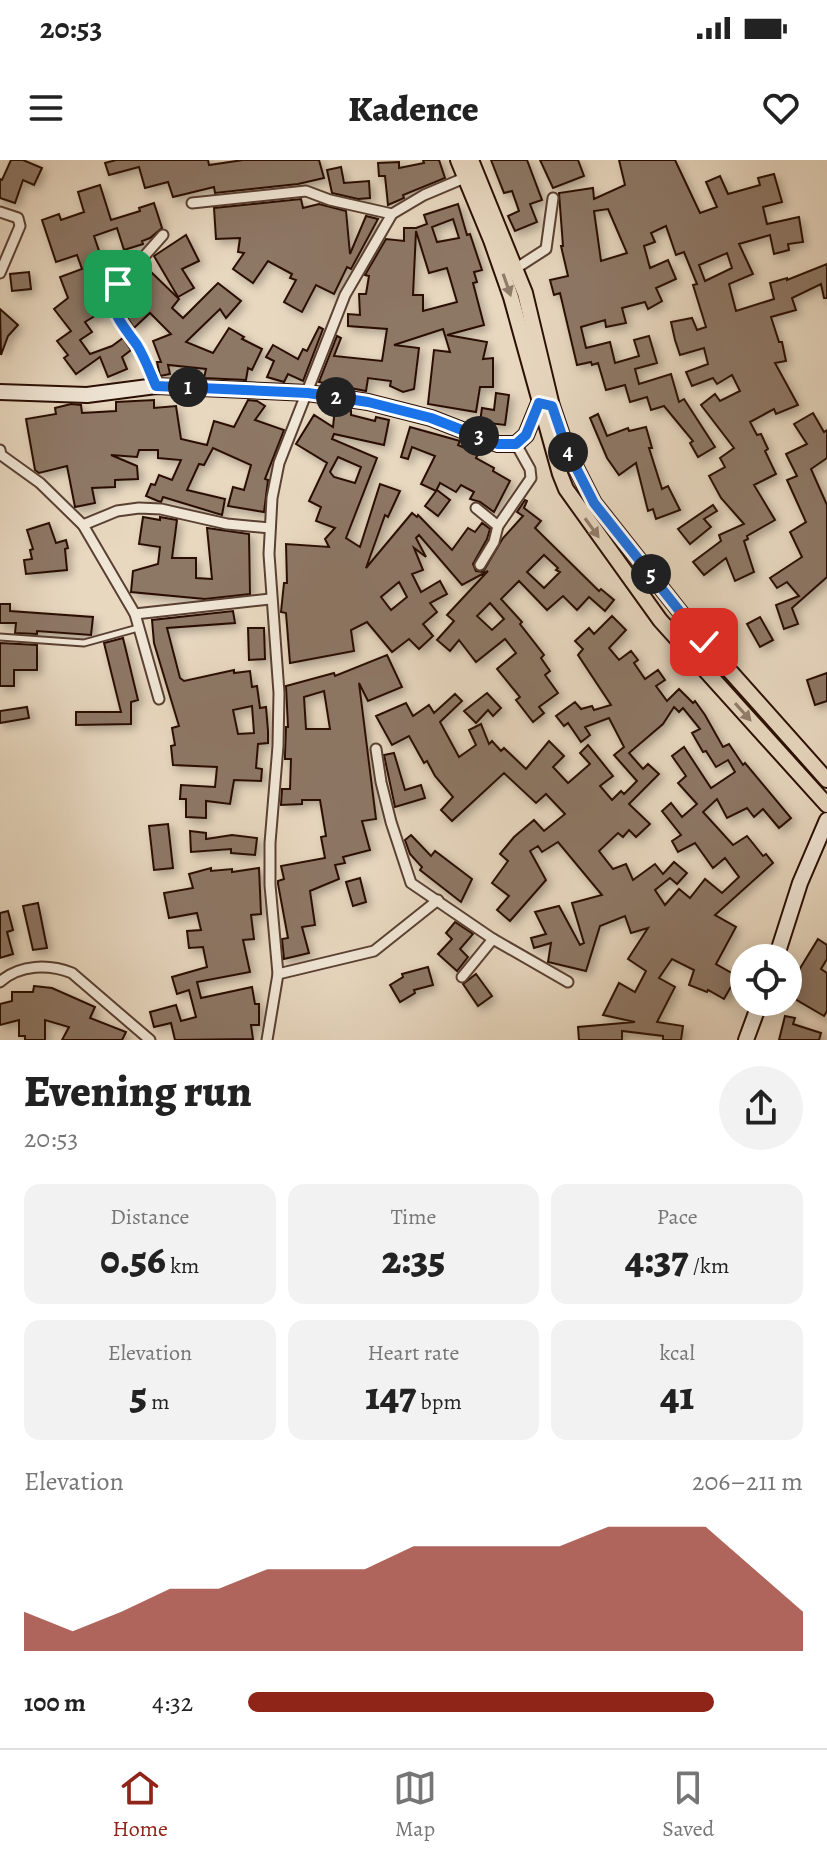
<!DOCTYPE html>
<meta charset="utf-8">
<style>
:root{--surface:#fff;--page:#f2f2f2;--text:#222;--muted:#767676;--line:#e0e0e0;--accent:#8f2418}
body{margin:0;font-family:Alegreya,serif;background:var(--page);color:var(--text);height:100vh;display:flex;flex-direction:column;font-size:30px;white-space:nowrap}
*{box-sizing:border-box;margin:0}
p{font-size:26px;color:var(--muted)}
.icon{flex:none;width:44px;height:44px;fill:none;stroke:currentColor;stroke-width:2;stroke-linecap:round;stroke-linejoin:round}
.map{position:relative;height:880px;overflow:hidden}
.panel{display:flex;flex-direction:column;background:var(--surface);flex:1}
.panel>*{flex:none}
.controls{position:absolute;left:730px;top:784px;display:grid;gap:16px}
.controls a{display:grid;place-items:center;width:72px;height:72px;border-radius:50%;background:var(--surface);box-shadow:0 4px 20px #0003;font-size:40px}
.pin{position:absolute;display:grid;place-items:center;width:68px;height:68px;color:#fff;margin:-34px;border-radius:16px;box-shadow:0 4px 12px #0006}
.km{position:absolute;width:40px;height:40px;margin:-20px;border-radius:50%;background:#222;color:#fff;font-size:22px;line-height:40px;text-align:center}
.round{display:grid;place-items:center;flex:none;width:84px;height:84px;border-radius:42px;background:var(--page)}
.head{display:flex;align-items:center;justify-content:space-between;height:136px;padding:0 24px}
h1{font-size:44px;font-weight:800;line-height:60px}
.metrics{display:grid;grid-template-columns:repeat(3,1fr);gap:12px;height:136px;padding:8px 24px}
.metrics div{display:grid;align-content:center;border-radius:16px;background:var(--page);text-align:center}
.metrics b{font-size:40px;font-weight:800}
.metrics small{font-size:22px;font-weight:400}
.metrics p{font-size:22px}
.chart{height:224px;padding:16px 24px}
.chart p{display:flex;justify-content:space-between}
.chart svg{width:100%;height:144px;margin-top:8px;fill:var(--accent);opacity:.7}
ul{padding:0 24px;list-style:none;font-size:26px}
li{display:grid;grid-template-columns:128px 96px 1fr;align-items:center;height:60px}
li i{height:20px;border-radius:10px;background:var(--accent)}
.status{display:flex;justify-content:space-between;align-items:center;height:56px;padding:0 40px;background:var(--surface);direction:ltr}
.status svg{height:22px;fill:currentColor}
header{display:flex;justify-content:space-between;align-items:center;height:104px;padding:0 24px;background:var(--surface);font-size:36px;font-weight:800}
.dock{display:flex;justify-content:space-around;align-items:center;height:112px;border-top:2px solid var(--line);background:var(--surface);font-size:22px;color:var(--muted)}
.dock a{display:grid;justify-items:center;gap:4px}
.dock .current{color:var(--accent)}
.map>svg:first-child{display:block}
</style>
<div class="status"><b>20:53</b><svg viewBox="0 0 49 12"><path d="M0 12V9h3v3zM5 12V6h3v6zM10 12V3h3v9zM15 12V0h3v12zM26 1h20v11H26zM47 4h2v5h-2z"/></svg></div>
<header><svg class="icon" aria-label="menu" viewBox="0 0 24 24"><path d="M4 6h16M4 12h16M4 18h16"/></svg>Kadence<svg class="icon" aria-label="heart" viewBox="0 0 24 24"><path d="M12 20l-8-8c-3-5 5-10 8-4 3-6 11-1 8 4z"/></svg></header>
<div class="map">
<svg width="827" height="880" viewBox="0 0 827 880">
<defs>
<filter id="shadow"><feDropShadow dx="4" dy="4" stdDeviation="4" flood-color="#0004"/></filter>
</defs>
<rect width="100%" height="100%" fill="#e8d8c0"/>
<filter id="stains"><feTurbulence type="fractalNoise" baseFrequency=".0025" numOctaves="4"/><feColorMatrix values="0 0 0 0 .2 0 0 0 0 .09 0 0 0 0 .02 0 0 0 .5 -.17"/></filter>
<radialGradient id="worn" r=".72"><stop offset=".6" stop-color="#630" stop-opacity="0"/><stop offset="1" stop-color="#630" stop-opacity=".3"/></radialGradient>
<!-- building -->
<g fill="#8d7765" stroke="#2a0e03" stroke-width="2" fill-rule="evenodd" filter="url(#shadow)">
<polygon points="11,0 23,0 42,8 34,25 23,20 15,43 0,38 0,19 2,20"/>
<polygon points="116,0 208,0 209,5 243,0 319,0 324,18 298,24 215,33 214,27 173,37 168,22 145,28 139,7 109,15 105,3"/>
<polygon points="423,0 439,0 445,18 403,35 404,38 388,45 385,16 379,16 378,3 399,2 399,8 424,3"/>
<polygon points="491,0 527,0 542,40 530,44 537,62 515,71 508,56 519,51 512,31 504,33"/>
<polygon points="540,0 578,0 584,16 553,28"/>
<path d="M619,0H675L700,53L717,47L706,22L720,16L728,34L760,25L758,18L774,14L782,42L763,47L767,64L799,57L803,82L788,84L789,90L774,94L770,75L739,84L753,114L729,124L736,151L774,139L770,123L787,118V120L827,104V138H824L821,124L792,138L796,150L771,157L779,182H782L786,201L775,203L798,245L776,254L774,249L750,262L757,275L761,274L768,289L765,291L776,314L754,325L775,360L747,376L748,379L744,381L754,412L735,421L726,398L704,415L693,402L721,381L719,375L744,364L721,338L709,316L725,307L720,298L734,288L701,245L715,234L720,241L740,231L732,215L717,224L713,218L692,226L686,212L708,204L704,188L680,195L675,180L671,162L692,158L697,170L706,167L693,125L697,124L684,92L676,95L666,66L651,73L655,82L644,86L650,108L668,100L676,119L656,128L662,141L648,149L645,142L622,148L626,163L606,167L605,160L581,167L586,188L610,182L615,203L639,196L634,180L649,176L657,203L635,209L639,224L671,214L679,242L684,239L715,287L698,297L690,283L693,281L664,246L651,250L647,237L630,242L625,225L606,230L598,203L592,205L591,202L577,205L560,133L554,135L550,120L568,116L561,86H563L559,33L593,28L594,39L625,25ZM608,49L627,93L601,101L594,51ZM727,93L732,108L705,121L699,105Z"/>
<polygon points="341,7 344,23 369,21 370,38 358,39 332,33 327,10"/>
<polygon points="100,25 111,60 140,51 139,48 154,43 162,68 150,78 142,81 143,84 124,90 117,68 94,76 110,123 90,129 103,151 85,162 92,172 80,180 90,194 112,186 123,178 131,190 122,197 127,209 108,217 100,197 76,214 64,198 68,195 57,181 71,171 54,149 68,138 60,117 82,109 77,95 56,102 42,60 59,54 61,60 84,52 78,32"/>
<polygon points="301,39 303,48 319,44 346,51 350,94 366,56 378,59 351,109 347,107 334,134 316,125 302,152 284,142 296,120 290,118 292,114 268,101 253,123 233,109 244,93 238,92 240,78 216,79 214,48"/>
<path d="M458,44L467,75L470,74L482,110L474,112L477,122L473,123L484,165L447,175L487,182L483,199L493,198V227H480L476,252L428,244L434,190L450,192L443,169L394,185L419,188L414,229L403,232L390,226L391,221L368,218L366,231L319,222L337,176L341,178L334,196L382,201L387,169L348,166V154L360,155L359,134H366L369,116L365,115L386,79L404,81V68H416L427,64L424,55ZM453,59L459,78L437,82L432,67ZM416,71L429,113L447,108L457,142L423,151V135H413Z"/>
<polygon points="186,75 199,101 182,109 194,128 178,137 154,96"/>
<polygon points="149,110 179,139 172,148 183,158 218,123 241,141 226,158 220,149 186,182 213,193 229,168 244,177 242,179 262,189 252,210 248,208 246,220 204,218 206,209 168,205 170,214 160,216 157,202 161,202 153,181 171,174 150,153 134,168 125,154 130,149 120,135"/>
<polygon points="29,112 31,129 12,131 10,114"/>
<polygon points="0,149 18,165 8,176 1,195"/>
<polygon points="319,167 323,169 303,221 288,214 284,222 267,217 274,201 266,197 273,185 298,199 303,189 307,191"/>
<polygon points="496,233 509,235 505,265 480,262 482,248 494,250"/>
<polygon points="154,240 154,248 176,246 181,279 207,285 214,261 234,267 248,240 257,241 265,246 255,260 284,270 265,319 268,320 264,352 228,346 233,327 244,330 251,305 213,288 204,305 199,304 187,330 225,339 222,355 163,337 161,342 158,341 146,336 151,324 155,325 159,315 172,320 181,300 158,298 158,290 139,290 137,297 111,295 137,306 138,319 115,320 115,327 92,328 95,343 75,347 67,306 39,313 35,310 26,259 56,254 55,248 71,244 81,245 82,253 116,251 116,242"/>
<path d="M335,247L351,250V255L375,261L376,257L389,260L384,285L334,274L332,279L377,298L346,378L360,387L380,324L400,331L388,357L385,355L366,408L412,353L417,357L418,355L452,390L468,368L475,372L482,363L490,369L487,379L473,404L476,411L483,412L503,378L523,356L517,352L525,340L527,341L524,348L541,361L535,368L599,431L601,429L614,440L605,451L589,437L577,450L563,436L547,450L519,421L501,439L522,462L520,464L544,495L541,498L550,511L545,515L558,533L539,547L544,553L533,562L516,540L520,537L497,509L516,493L505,479L476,502L459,480L450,491L437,480L454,461L447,455L488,411L462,425L419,375L416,378L426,397L414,388L423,410L412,414L421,432L440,421L447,434L430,443L437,452L423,464L433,476L419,489L409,479L392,492L367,462L351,470L354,491L290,503L286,453L281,452L284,423H287L286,384L329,387L325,379L335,368L316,361L321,347L309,341L327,303L296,284L314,255L333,267ZM338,297L361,307L355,323L334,317L330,312ZM544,395L558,408L556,410L560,412L544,428L527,412ZM399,422L407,437L391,450L381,437ZM490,443L504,459L492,470L477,456Z"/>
<polygon points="813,253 824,272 827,270 827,298 811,309 827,345 827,417 792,448 798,464 784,469 776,445 799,436 787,422 777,428 770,418 802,397 790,372 806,362 787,320 797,316 786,294 807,284 794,264"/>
<polygon points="598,254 607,276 628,268 629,271 646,267 652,288 649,288 662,329 668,326 680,350 656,359 653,349 648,351 636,303 619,315 607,298 590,258"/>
<polygon points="410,267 460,281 458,285 478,294 476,298 494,308 493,311 510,321 494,352 480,342 470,339 474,332 461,325 456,332 440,323 436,331 421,324 435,296 412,287 408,299 401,297"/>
<polygon points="437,330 450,340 438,356 425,346"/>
<polygon points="713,345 717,351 704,359 711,367 690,384 678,369"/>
<polygon points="143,357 160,360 160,357 177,360 172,398 196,398 196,418 212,419 207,368 249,374 250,434 205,439 131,432 133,411 158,404 160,387 139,384"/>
<polygon points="49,363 56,383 66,380 68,388 65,389 67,410 26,414 24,400 32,399 30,390 33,389 27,370"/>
<polygon points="0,444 10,444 10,451 93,457 91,475 37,471 37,474 15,473 16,463 0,463"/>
<path d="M233,451L235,463L167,468L180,518L184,521L234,510V513L250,511L252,527L257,526L260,548L266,547L268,571V583L258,584L256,608L262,609L261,621L234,620L230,644L206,641V658L186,657V639H180L181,625L215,627L217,607L173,605L171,586L175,585L172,568L179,566L154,483L152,460ZM252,546L254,573L238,574L233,550Z"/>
<path d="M612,456L626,470L609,488L619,500L631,491L638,500L634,503L645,519L658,510L665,520L656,526L667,541L679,529L693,543L695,541L705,555L723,587L729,584L743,605L745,603L791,658L779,668L763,649L754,657L747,648L727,658L717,639L703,652L733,685L747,676L763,696L766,694L773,703L715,755L736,767L716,804L737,816L724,839L708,830L707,832L689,825L694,810L672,799L659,818L675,827L657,862L683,866L681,880H663V876L622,871V880H579L578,867L635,862L603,855L619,823L635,832L646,811L628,799L648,768L631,773L625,756L600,766L586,811L548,802L551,783L534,788L531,778L546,774L535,752L559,746L580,785L584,783L572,743L602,735L558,682L542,692L538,686L530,691L546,720L510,761L497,750L509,736L492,723L508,701L500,694L514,677L534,660L544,671L565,654L546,634L536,643L504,613L452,661L441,650L453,637L435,616L427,601L424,603L409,576L392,585L376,556L406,543L413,556L429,545L434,553L455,534L462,541L440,562L459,597L476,585L469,570L481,564L489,584L492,581L501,591L504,588L526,609L549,581L564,596L553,607L568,623L590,604L580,593L588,585L613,616L600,626L612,640L621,631L624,634L637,621L614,595L624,587L609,558L585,567L590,575L581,582L568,563L564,566L556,556L575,542L581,549L592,546L594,550L611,545L578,495L583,489L575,481L589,468L594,474ZM674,547L679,552L683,548L700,569L692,573L703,592L706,591L716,607L728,600L735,612L711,628L684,587L672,596L686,616L678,623L697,644L682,657L671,643L662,651L681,675L672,681L678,692L695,683L713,708L725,698L739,717L722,733L705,719L690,738L679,729L665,745L655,730L670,718L677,724L687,713L674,702L663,714L655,704L633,720L626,704L613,709L599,691L618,673L623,677L629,670L636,677L650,664L629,644L659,614L648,604L643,609L629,593L663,564Z"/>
<polygon points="760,457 773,480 760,487 747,464"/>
<polygon points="248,468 264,468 265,499 249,500"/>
<polygon points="123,478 138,540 131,542 131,564 76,565 76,552 121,552 104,483"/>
<polygon points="0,483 37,485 37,510 14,510 14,526 0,526"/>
<path d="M387,495L402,527L368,541L359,523L376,659L362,661L370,690L343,697L345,703L335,705L339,719L310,731L315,765L302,767L309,793L284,799L282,779L288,778L278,724V721L284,719L281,706L325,698L321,677L326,676L320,640H302V644L281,645L282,629H290L291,599H285V595L286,567H288L286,526L334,513L335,516ZM324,531L330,569H306L304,537Z"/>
<polygon points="827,513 827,541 815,545 807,520"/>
<polygon points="487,533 501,548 493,556 488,550 476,563 464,551"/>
<polygon points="27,547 29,558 0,563 0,551"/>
<polygon points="394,593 405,630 421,625 425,638 395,647 384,595"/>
<polygon points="168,664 173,708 154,710 149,666"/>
<polygon points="190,671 206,673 206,679 232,675 257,678 255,695 231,693 231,689 191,692"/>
<polygon points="411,675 431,696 435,691 472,719 461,742 420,710 422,707 410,694 405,680"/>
<polygon points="211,708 211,711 232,709 232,712 259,708 261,754 251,755 254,779 243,780 250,812 197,822 201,838 252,827 255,844 259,844 259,865 251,865 253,879 175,880 171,863 154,867 150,852 176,845 181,861 196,857 189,830 177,834 172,817 207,807 203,787 189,788 187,771 201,770 197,753 169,758 164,733 193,728 189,714"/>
<polygon points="360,718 366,742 353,746 346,722"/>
<polygon points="38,743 47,788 33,790 23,746"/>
<polygon points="8,751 13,770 7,772 13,794 0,798 0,753"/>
<polygon points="455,762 473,774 460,789 468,797 457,811 438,794 452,779 446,773"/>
<polygon points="818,779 827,785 827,799 821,809 827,813 827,851 824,856 790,836 797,822 788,816 793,807 799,810"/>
<polygon points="428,807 433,825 414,830 415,833 400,842 390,825 403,817 402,814"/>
<polygon points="476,814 492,836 478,846 463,824"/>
<polygon points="34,826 52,828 95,847 90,858 126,872 122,880 62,880 69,867 45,860 45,880 25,880 25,876 19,876 19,860 0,865 0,844 12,841 12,832 33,832"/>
<polygon points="785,856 795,858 793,864 821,873 819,880 779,880"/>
</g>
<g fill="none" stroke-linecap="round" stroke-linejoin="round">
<!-- lane casing -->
<g stroke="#5a4032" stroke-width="9">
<polyline id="lane" points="0,477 84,483 138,468"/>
</g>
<!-- street casing -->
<g stroke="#5a4032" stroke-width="13">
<g id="street">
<polyline points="192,43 306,31 330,40 392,54"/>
<polyline points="0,52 18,58 20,66 0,113"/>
<polyline points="515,109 546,89 553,38"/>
<path d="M156,226C150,212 145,198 137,185C125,168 113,156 111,134L163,75"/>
<polyline points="0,290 1,295 40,323 83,365 135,454 159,539"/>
<polyline points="476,348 498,366"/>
<polyline points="83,365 117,351 139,348 161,349 227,364 270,368"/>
<polyline points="480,405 494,382 498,366 531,318 530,309 516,284"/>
<polyline points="135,454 270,439"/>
<polyline points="376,589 381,622 391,662 411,723 493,779 568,822"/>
<polyline points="278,814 374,791 438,740"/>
<polyline points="462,817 493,779"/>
<path d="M0,822C20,804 49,804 72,813L150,880"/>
<polyline points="267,880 278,814 270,725 270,683 278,586 279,533 269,394 272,338 279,303 345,135 392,54 424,35 469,16"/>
</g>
</g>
<!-- secondary casing -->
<g stroke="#2a0e03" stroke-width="18">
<g id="secondary">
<polyline points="0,232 87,235 156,226 308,233 368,242 431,258 498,284 516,284 526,275 539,243 545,244"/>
<polyline points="776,798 800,723 827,660"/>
<polyline points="746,880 760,842"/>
</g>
</g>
<!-- primary casing -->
<g stroke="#2a0e03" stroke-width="18">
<g id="primary">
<polyline points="458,0 491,80 511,137 560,314 566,329 660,460 827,645"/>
<polyline points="471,0 525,133 552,246 567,290 594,343 704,482 827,620"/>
</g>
</g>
<!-- lane -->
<use href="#lane" stroke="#f0e6d6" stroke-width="5"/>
<!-- street -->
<use href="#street" stroke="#f0e6d6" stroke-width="9"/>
<!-- secondary -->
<use href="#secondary" stroke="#f0e6d6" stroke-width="14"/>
<!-- primary -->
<use href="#primary" stroke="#e8d8c0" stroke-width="14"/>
</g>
<!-- one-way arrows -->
<defs><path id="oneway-solid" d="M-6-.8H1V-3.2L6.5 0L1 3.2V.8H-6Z" transform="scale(2)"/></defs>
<g fill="#927d6b">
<use href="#oneway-solid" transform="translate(507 125) rotate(71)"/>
<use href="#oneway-solid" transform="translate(592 368) rotate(54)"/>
<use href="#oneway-solid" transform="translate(743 552) rotate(48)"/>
</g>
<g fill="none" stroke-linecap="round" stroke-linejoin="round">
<!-- route casing -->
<g stroke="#fff" stroke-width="16">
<path id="route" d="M118,124L111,134C113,156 125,168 137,185C145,198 150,212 156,226L308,233L368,242L431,258L498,284H516L526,275L539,243L552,246L567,290L594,343L704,482"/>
</g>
<!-- route -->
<use href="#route" stroke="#1a73e8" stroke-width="10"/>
</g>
<rect width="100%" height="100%" filter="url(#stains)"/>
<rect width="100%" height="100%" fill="url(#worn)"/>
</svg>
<div class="controls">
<a><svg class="icon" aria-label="locate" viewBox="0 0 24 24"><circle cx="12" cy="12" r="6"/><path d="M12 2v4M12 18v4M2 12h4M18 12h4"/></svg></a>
</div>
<div class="pin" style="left:118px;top:124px;background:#1e9e55"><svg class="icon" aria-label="arrive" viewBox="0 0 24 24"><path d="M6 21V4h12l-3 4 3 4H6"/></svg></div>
<div class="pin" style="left:704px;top:482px;background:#d93025"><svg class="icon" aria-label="check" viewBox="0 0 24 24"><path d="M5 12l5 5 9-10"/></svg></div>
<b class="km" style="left:188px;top:227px">1</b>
<b class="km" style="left:336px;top:237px">2</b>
<b class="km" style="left:479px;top:276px">3</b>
<b class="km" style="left:568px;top:292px">4</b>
<b class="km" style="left:651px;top:414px">5</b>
</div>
<section class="panel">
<div class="head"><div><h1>Evening run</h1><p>20:53</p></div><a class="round"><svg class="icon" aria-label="share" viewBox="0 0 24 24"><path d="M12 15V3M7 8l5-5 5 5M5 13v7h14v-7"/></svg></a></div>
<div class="metrics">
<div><p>Distance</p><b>0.56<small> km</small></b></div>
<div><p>Time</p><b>2:35</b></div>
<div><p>Pace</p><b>4:37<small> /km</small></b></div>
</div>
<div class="metrics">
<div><p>Elevation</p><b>5<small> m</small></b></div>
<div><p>Heart rate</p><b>147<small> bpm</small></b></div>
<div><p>kcal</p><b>41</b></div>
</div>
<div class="chart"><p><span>Elevation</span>206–211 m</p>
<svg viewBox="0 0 160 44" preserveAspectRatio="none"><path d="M0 44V32L10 38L20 32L30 25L40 25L50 19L60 19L70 19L80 12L90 12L100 12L110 12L120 6L130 6L140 6L150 19L160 32V44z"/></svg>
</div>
<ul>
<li><b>100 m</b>4:32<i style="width:84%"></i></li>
</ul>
</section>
<nav class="dock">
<a class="current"><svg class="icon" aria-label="home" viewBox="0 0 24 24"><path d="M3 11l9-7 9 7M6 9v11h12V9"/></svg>Home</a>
<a><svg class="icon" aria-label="map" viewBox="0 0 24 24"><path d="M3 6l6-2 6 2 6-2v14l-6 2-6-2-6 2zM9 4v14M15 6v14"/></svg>Map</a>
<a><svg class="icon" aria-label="saved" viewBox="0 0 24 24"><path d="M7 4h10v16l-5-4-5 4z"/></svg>Saved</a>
</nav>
